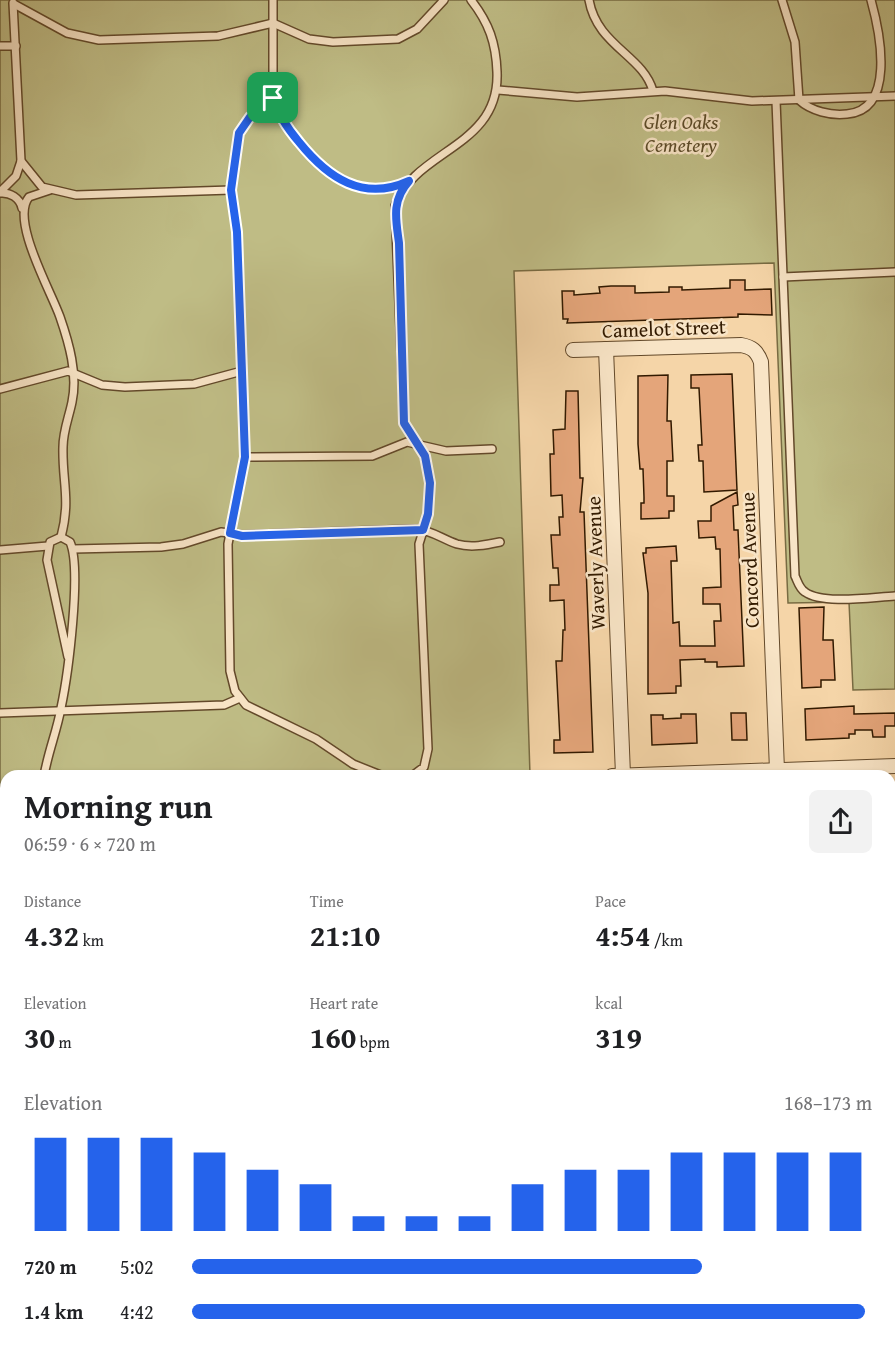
<!DOCTYPE html>
<meta charset="utf-8">
<style>
:root{--surface:#fff;--page:#f2f2f2;--text:#202124;--muted:#757577;--accent:#2563eb}
body{margin:0;font-family:"Gentium Book Plus",serif;background:var(--page);color:var(--text);height:100vh;display:flex;flex-direction:column;font-size:22px;white-space:nowrap}
*{box-sizing:border-box;margin:0}
p{font-size:20px;color:var(--muted)}
.icon{flex:none;width:33px;height:33px;fill:none;stroke:currentColor;stroke-width:2;stroke-linecap:round;stroke-linejoin:round}
.map{position:relative;flex:1;overflow:hidden}
.details{position:absolute;left:0px;top:770px;width:896px;height:578px;display:flex;flex-direction:column;background:var(--surface);border-radius:18px 18px 0 0;box-shadow:0 2px 4px #0004}
.details>*{flex:none}
.pin{position:absolute;display:grid;place-items:center;width:51px;height:51px;color:#fff;margin:-26px;border-radius:12px;box-shadow:0 3px 9px #0006}
.round{display:grid;place-items:center;flex:none;width:63px;height:63px;border-radius:9px;background:var(--page)}
.summary{display:flex;align-items:center;justify-content:space-between;height:102px;padding:0 24px}
h1{font-size:33px;font-weight:800;line-height:45px}
.metrics{display:grid;grid-template-columns:repeat(3,1fr);gap:9px;height:102px;padding:6px 24px}
.metrics div{display:grid;align-content:center}
.metrics b{font-size:30px;font-weight:800}
.metrics small{font-size:16px;font-weight:400}
.metrics p{font-size:16px}
.chart{height:168px;padding:12px 24px}
.chart p{display:flex;justify-content:space-between}
.chart svg{width:100%;height:108px;margin-top:6px;stroke:var(--accent);stroke-width:6}
ul{padding:0 24px;list-style:none;font-size:20px}
li{display:grid;grid-template-columns:96px 72px 1fr;align-items:center;height:45px}
li i{height:15px;border-radius:8px;background:var(--accent)}
.map>svg:first-child{display:block}
</style>
<div class="map">
<svg width="895" height="1346" viewBox="0 0 895 1346">
<rect width="100%" height="100%" fill="#f5d5a8"/>
<filter id="stains"><feTurbulence type="fractalNoise" baseFrequency=".00333" numOctaves="4"/><feColorMatrix values="0 0 0 0 .2 0 0 0 0 .09 0 0 0 0 .02 0 0 0 .5 -.17"/></filter>
<radialGradient id="worn" r=".72"><stop offset=".6" stop-color="#630" stop-opacity="0"/><stop offset="1" stop-color="#630" stop-opacity=".3"/></radialGradient>
<!-- green -->
<polygon fill="#bfbc85" stroke="#786b42" stroke-width="1.5" points="0,0 895,0 895,689 853,690 849,602 788,603 774,263 514,271 530,775 6,776 6,873 0,874"/>
<!-- building -->
<g fill="#e4a57a" stroke="#321a00" stroke-width="1.5">
<polygon points="730,280 745,280 745,290 771,289 772,315 738,314 738,317 567,323 568,319 563,319 562,291 574,291 574,295 600,293 599,287 611,286 635,286 635,293 669,292 669,287 682,287 682,290 730,288"/>
<polygon points="732,374 737,490 704,492 703,461 699,461 698,445 702,445 699,388 691,388 691,375"/>
<polygon points="668,375 667,421 671,421 673,461 667,461 667,496 674,496 674,511 669,511 669,518 641,519 641,503 644,503 644,497 643,469 640,469 638,444 638,376"/>
<polygon points="566,391 578,391 580,478 583,478 580,512 584,512 593,752 554,753 554,740 560,740 556,661 562,661 563,630 565,630 564,600 550,601 550,585 559,585 558,568 553,568 551,535 560,535 559,517 563,517 562,495 551,496 550,454 554,454 553,430 565,429"/>
<polygon points="737,492 738,505 733,506 734,530 738,530 744,666 717,667 717,662 705,662 705,659 680,660 681,686 676,686 676,693 648,694 648,593 643,553 646,553 646,548 676,546 677,561 671,561 673,623 679,622 680,646 715,646 714,621 721,621 720,604 703,604 703,588 721,587 720,549 716,549 715,537 699,538 698,521 711,521 711,506"/>
<polygon points="824,607 823,640 833,640 835,680 821,680 821,687 802,688 799,608"/>
<polygon points="854,706 854,714 895,713 895,726 885,726 885,737 873,737 872,730 855,730 855,734 849,734 849,738 806,740 805,709"/>
<polygon points="731,713 746,713 747,740 732,740"/>
<polygon points="681,714 696,714 697,743 652,745 651,715 663,715 663,719 681,718"/>
</g>
<g fill="none" stroke-linecap="round" stroke-linejoin="round">
<!-- lane casing -->
<g stroke="#63492a" stroke-width="10">
<g id="lane">
<path d="M273,0V98C278,115 288,128 299,142C326,175 362,203 406,182"/>
<path d="M589,0C597,46 643,55 653,91"/>
<path d="M782,0L795,42L799,100C811,111 831,116 847,114C895,110 881,36 871,0"/>
<polyline points="13,3 21,161 42,187 76,195 231,190"/>
<polyline points="14,4 67,33 99,40 218,36 273,23 309,39 333,42 398,39 417,29 444,0"/>
<polyline points="0,46 16,46"/>
<polyline points="498,90 577,97 665,91 752,101 895,96"/>
<polyline points="273,98 250,117 239,133 231,190 237,232 245,457 228,544 230,671 235,691 246,705 316,739 353,764 383,776"/>
<path d="M776,101L795,576C798,582 799,588 805,592C823,605 873,597 895,596"/>
<path d="M50,190L29,197C10,220 51,291 60,317C69,343 78,374 72,402C69,417 63,431 63,447C62,482 71,499 61,537"/>
<polyline points="0,192 16,176 21,161"/>
<path d="M0,193C10,192 20,198 22,208"/>
<polyline points="783,277 895,272"/>
<polyline points="0,389 68,371 102,385 125,387 194,384 242,371"/>
<polyline points="245,457 372,456 407,442 446,451 492,449"/>
<path d="M73,549L161,547L183,544L221,532L242,535L416,529C431,530 442,539 457,544C471,548 486,545 500,542"/>
<polyline points="0,550 48,546"/>
<polyline points="0,713 224,705 240,698"/>
<path d="M44,776C48,752 57,731 61,708C68,675 82,569 70,542L61,537L50,542L47,560L68,657"/>
<path d="M412,776L424,767L428,749L419,544L428,515L430,483L425,456L404,424L395,206C415,149 500,148 497,72C496,43 489,23 471,0"/>
<polyline points="0,868 6,868"/>
</g>
</g>
<!-- street casing -->
<g stroke="#63492a" stroke-width="16">
<g id="street">
<polyline points="606,349 623,775"/>
<path d="M573,350L741,345C752,347 757,351 761,362L777,770"/>
<polyline points="612,776 895,766"/>
<polyline points="890,936 895,936"/>
<polyline points="0,966 6,965"/>
<polyline points="890,1169 895,1287"/>
<polyline points="55,1341 55,1346"/>
<polyline points="221,1341 221,1346"/>
<polyline points="389,1341 389,1346"/>
<polyline points="557,1341 557,1346"/>
<polyline points="725,1341 725,1346"/>
</g>
</g>
<!-- lane -->
<use href="#lane" stroke="#f8e4c6" stroke-width="7"/>
<!-- street -->
<use href="#street" stroke="#f8e4c6" stroke-width="14"/>
</g>
<g fill="none" stroke-linecap="round" stroke-linejoin="round">
<!-- route casing -->
<g stroke="#fff" stroke-width="12">
<path id="route" d="M273,98C278,115 288,129 299,142C328,178 363,202 409,181C391,201 396,220 399,243L404,423L425,456L430,483L428,514L423,530L242,536L230,533L245,457L237,232L231,190L239,133L250,117Z"/>
</g>
<!-- route -->
<use href="#route" stroke="#2563eb" stroke-width="8"/>
</g>
<g text-anchor="middle" dominant-baseline="central" stroke-width="5" stroke-linejoin="round" paint-order="stroke">
<!-- park labels -->
<g font-size="20" font-style="italic" fill="#5c4b28" stroke="#f8e4c6">
<text x="681" y="121">Glen Oaks<tspan x="681" dy="23">Cemetery</tspan></text>
</g>
<!-- street labels -->
<g font-size="20" fill="#321a00" stroke="#f8e4c6">
<text transform="translate(664 328) rotate(-2)">Camelot Street</text>
<text transform="translate(749 560) rotate(-92)">Concord Avenue</text>
<text transform="translate(595 563) rotate(-92)">Waverly Avenue</text>
</g>
</g>
<rect width="100%" height="100%" filter="url(#stains)"/>
<rect width="100%" height="100%" fill="url(#worn)"/>
</svg>
<div class="pin" style="left:273px;top:98px;background:#1e9e55"><svg class="icon" aria-label="arrive" viewBox="0 0 24 24"><path d="M6 21V4h12l-3 4 3 4H6"/></svg></div>
<section class="details">
<div class="summary"><div><h1>Morning run</h1><p>06:59 · 6 × 720 m</p></div><a class="round"><svg class="icon" aria-label="share" viewBox="0 0 24 24"><path d="M12 15V3M7 8l5-5 5 5M5 13v7h14v-7"/></svg></a></div>
<div class="metrics">
<div><p>Distance</p><b>4.32<small> km</small></b></div>
<div><p>Time</p><b>21:10</b></div>
<div><p>Pace</p><b>4:54<small> /km</small></b></div>
</div>
<div class="metrics">
<div><p>Elevation</p><b>30<small> m</small></b></div>
<div><p>Heart rate</p><b>160<small> bpm</small></b></div>
<div><p>kcal</p><b>319</b></div>
</div>
<div class="chart"><p><span>Elevation</span>168–173 m</p>
<svg viewBox="0 0 160 44" preserveAspectRatio="none"><path d="M5 44V6M15 44V6M25 44V6M35 44V12M45 44V19M55 44V25M65 44V38M75 44V38M85 44V38M95 44V25M105 44V19M115 44V19M125 44V12M135 44V12M145 44V12M155 44V12"/></svg>
</div>
<ul>
<li><b>720 m</b>5:02<i style="width:75%"></i></li>
<li><b>1.4 km</b>4:42<i style="width:99%"></i></li>
</ul>
</section>
</div>
